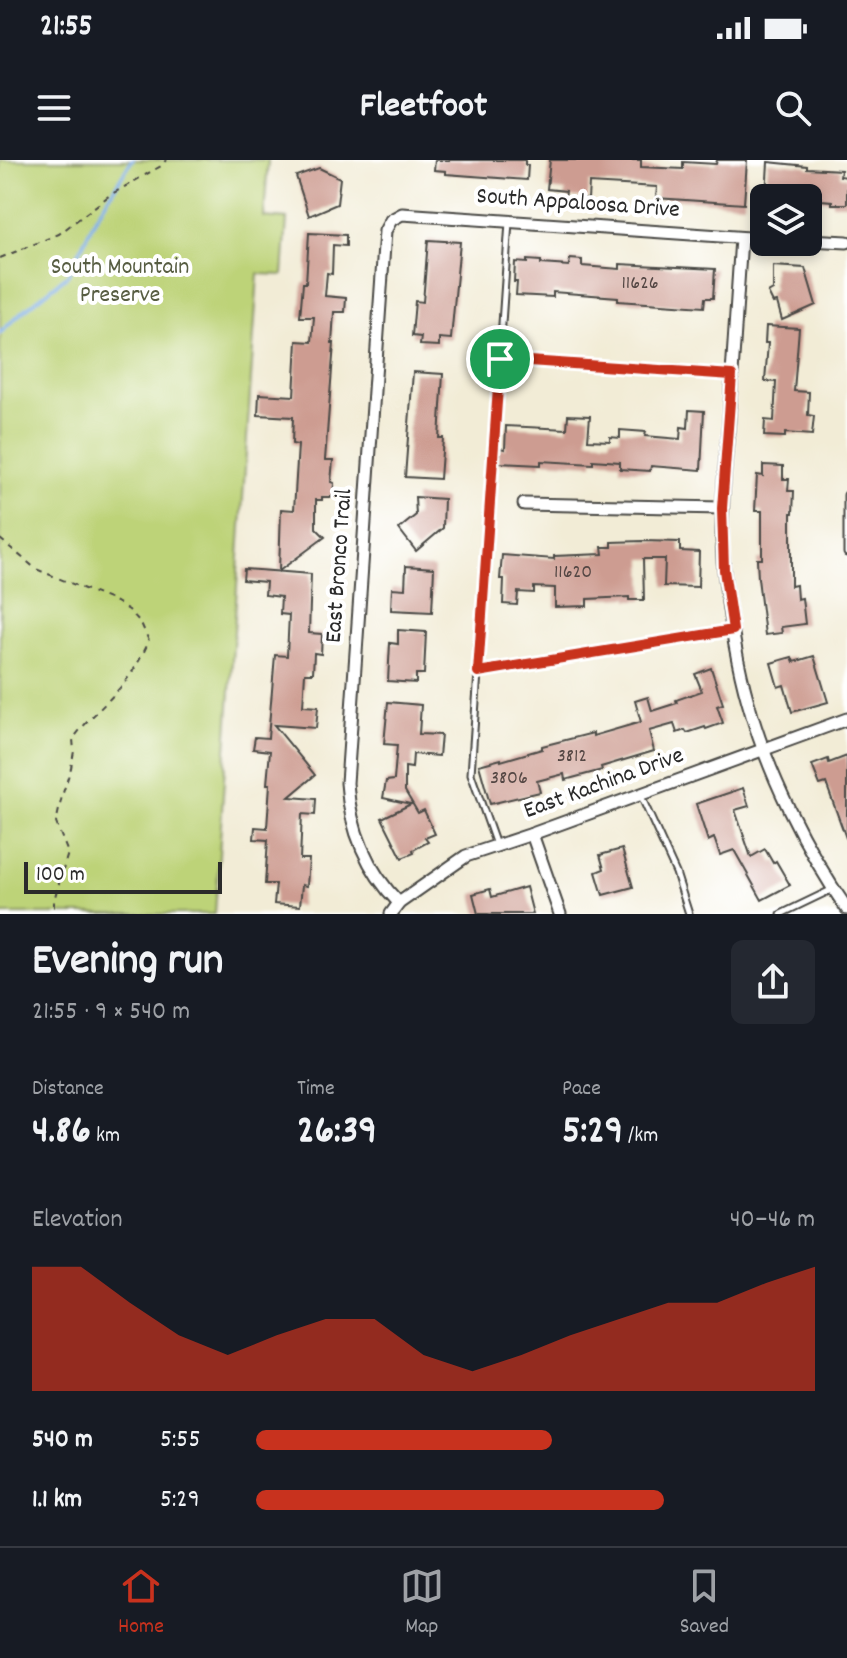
<!DOCTYPE html>
<meta charset="utf-8">
<style>
:root{--surface:#171b24;--page:#242831;--text:#f1f3f6;--muted:#9ea1a6;--line:#363941;--accent:#c8321e}
body{margin:0;font-family:Dekko,sans-serif;background:var(--page);color:var(--text);height:100vh;display:flex;flex-direction:column;font-size:30px;white-space:nowrap}
*{box-sizing:border-box;margin:0}
p{font-size:26px;color:var(--muted)}
.icon{flex:none;width:44px;height:44px;fill:none;stroke:currentColor;stroke-width:2;stroke-linecap:round;stroke-linejoin:round}
.map{position:relative;height:754px;overflow:hidden}
.drawer{display:flex;flex-direction:column;background:var(--surface);flex:1}
.drawer>*{flex:none}
.buttons{position:absolute;left:750px;top:24px;display:grid;gap:16px}
.buttons a{display:grid;place-items:center;width:72px;height:72px;border-radius:12px;background:var(--surface);box-shadow:0 4px 12px #0003;font-size:40px}
.scale{position:absolute;left:24px;bottom:20px;width:198px;box-sizing:border-box;padding-left:8px;border:4px solid #2b2b2b;border-top:0;font-size:22px;line-height:28px;white-space:nowrap;color:#2b2b2b;-webkit-text-stroke:6px #fff;paint-order:stroke}
.pin{position:absolute;display:grid;place-items:center;width:68px;height:68px;color:#fff;margin:-34px;border:4px solid #fff;border-radius:50%;box-shadow:0 2px 8px #0007}
.round{display:grid;place-items:center;flex:none;width:84px;height:84px;border-radius:12px;background:var(--page)}
.headline{display:flex;align-items:center;justify-content:space-between;height:136px;padding:0 32px}
h1{font-size:44px;font-weight:700;line-height:60px}
.metrics{display:grid;grid-template-columns:repeat(3,1fr);gap:12px;height:136px;padding:8px 32px}
.metrics div{display:grid;align-content:center}
.metrics b{font-size:40px;font-weight:700}
.metrics small{font-size:22px;font-weight:400}
.metrics p{font-size:22px}
.chart{height:224px;padding:16px 32px}
.chart p{display:flex;justify-content:space-between}
.chart svg{width:100%;height:144px;margin-top:8px;fill:var(--accent);opacity:.7}
ul{padding:0 32px;list-style:none;font-size:26px}
li{display:grid;grid-template-columns:128px 96px 1fr;align-items:center;height:60px}
li i{height:20px;border-radius:10px;background:var(--accent)}
.status{display:flex;justify-content:space-between;align-items:center;height:56px;padding:0 40px;background:var(--surface);direction:ltr}
.status svg{height:22px;fill:currentColor}
header{display:flex;justify-content:space-between;align-items:center;height:104px;padding:0 32px;background:var(--surface);font-size:36px;font-weight:700}
.dock{display:flex;justify-content:space-around;align-items:center;height:112px;border-top:2px solid var(--line);background:var(--surface);font-size:22px;color:var(--muted)}
.dock a{display:grid;justify-items:center;gap:4px}
.dock .current{color:var(--accent)}
.map>svg:first-child{display:block}
</style>
<div class="status"><b>21:55</b><svg viewBox="0 0 49 12"><path d="M0 12V9h3v3zM5 12V6h3v6zM10 12V3h3v9zM15 12V0h3v12zM26 1h20v11H26zM47 4h2v5h-2z"/></svg></div>
<header><svg class="icon" aria-label="menu" viewBox="0 0 24 24"><path d="M4 6h16M4 12h16M4 18h16"/></svg>Fleetfoot<svg class="icon" aria-label="search" viewBox="0 0 24 24"><circle cx="10" cy="10" r="6"/><path d="M15 15l6 6"/></svg></header>
<div class="map">
<svg width="847" height="754" viewBox="0 0 847 754">
<rect width="100%" height="100%" fill="#fff"/>
<filter id="ink" filterUnits="userSpaceOnUse"><feTurbulence type="fractalNoise" baseFrequency=".0125" numOctaves="2"/><feDisplacementMap in="SourceGraphic" scale="16" xChannelSelector="R" yChannelSelector="G"/><feConvolveMatrix kernelMatrix="1 2 1 2 8 2 1 2 1" color-interpolation-filters="sRGB"/></filter>
<filter id="wash" filterUnits="userSpaceOnUse"><feTurbulence type="fractalNoise" baseFrequency=".006" numOctaves="4" result="noise"/><feDisplacementMap in="SourceGraphic" scale="32" xChannelSelector="R" yChannelSelector="G"/><feGaussianBlur stdDeviation="1.8" result="paint"/><feColorMatrix in="noise" values="0 0 0 0 0 0 0 0 0 0 0 0 0 0 0 0 0 1.4 0 .05"/><feComposite in="paint" operator="in"/></filter>
<g filter="url(#wash)">
<rect width="100%" height="100%" fill="#f2ecd6"/>
<!-- green -->
<polygon fill="#bdd378" stroke="#747f52" stroke-width="2" points="0,0 268,0 264,57 287,59 283,115 258,114 215,754 0,754"/>
<g fill="none" stroke-linecap="round" stroke-linejoin="round">
<!-- stream -->
<polyline stroke="#7dade7" stroke-width="4" points="0,173 21,153 68,115 96,57 132,0"/>
</g>
<g id="blocks">
<!-- building -->
<g fill="#cd9c91">
<polygon points="435,0 525,0 525,5 528,5 527,20 446,14 446,11 434,10"/>
<polygon points="550,0 641,0 641,7 683,9 683,2 716,4 717,0 747,0 744,44 656,38 657,27 589,23 588,39 565,37 566,31 547,29"/>
<polygon points="768,2 807,6 807,8 841,10 840,16 847,17 847,44 832,44 832,41 821,40 821,38 766,36"/>
<polygon points="319,8 340,18 337,44 309,56 296,16"/>
<polygon points="309,73 346,75 346,86 333,85 332,114 327,113 325,136 346,138 345,152 334,152 332,183 334,183 325,300 333,300 331,322 334,323 333,337 322,337 322,340 316,340 316,368 325,377 279,411 281,349 294,350 298,285 292,284 293,257 258,255 259,234 294,236 297,181 312,182 314,157 300,157 303,123 306,123"/>
<polygon points="428,80 460,82 451,179 439,178 439,186 420,185 421,177 412,176 415,141 423,142"/>
<polygon points="570,99 582,100 582,106 620,109 620,104 715,109 713,138 705,138 704,147 618,141 618,137 553,132 553,137 516,135 517,122 514,122 515,102 527,103 527,100 541,101 541,104 569,106"/>
<polygon points="773,106 805,108 816,145 782,160 777,142 773,143 768,133 773,130"/>
<polygon points="766,166 799,168 794,231 809,232 808,255 814,256 812,275 785,273 785,277 764,276 765,260 774,261 776,222 765,221 768,183 765,183"/>
<polygon points="413,212 443,214 439,278 443,278 440,319 405,317"/>
<polygon points="689,250 704,251 701,310 651,306 650,311 620,309 620,302 593,300 593,304 541,301 541,305 498,303 499,288 505,289 506,266 567,269 568,255 590,256 588,280 610,281 610,277 620,278 620,270 646,272 645,276 680,279 681,267 688,268"/>
<polygon points="763,305 783,306 783,319 789,319 788,331 794,331 793,353 791,353 791,426 796,425 797,439 802,438 805,464 781,467 782,473 765,475 758,418 757,399 762,399 762,351 755,351 757,315 763,316"/>
<polygon points="415,337 444,339 443,368 416,391 399,369 416,355"/>
<polygon points="643,381 680,382 680,391 699,392 698,427 664,426 665,399 643,399 644,440 629,440 629,437 587,439 587,446 555,447 555,428 534,427 534,433 518,432 517,445 503,444 504,419 500,419 502,395 554,399 554,396 603,394 602,387 612,387 612,382"/>
<polygon points="406,406 434,408 432,452 391,450 392,428 405,429"/>
<polygon points="244,409 311,414 309,473 322,474 321,494 314,493 313,513 305,513 303,546 318,547 316,568 274,565 315,615 289,637 316,639 315,655 302,654 300,699 309,699 307,726 302,725 300,746 274,744 276,724 265,724 268,680 254,679 255,667 267,668 270,624 267,624 270,591 253,589 255,577 268,578 275,495 287,496 289,455 280,454 281,437 265,435 266,422 243,420"/>
<polygon points="398,470 426,472 424,514 416,514 416,523 388,521 390,483 398,484"/>
<polygon points="814,496 828,542 792,552 784,525 778,527 771,503 792,497 794,502"/>
<polygon points="711,508 723,544 717,546 723,563 706,569 705,567 687,573 685,570 677,573 674,564 649,571 654,591 601,607 602,610 565,620 564,614 537,621 540,632 490,644 479,605 501,599 501,601 542,589 542,586 593,573 593,576 641,562 635,541 648,537 652,551 677,543 676,540 702,531 695,514"/>
<polygon points="388,542 421,545 419,574 441,575 439,596 413,594 412,608 405,607 405,631 418,653 424,650 435,674 425,678 428,682 413,690 414,693 402,698 382,658 411,644 383,638 386,621 394,620 397,585 384,584"/>
<polygon points="847,596 847,678 846,678 826,623 820,625 812,605 828,599 829,603"/>
<polygon points="743,628 749,646 735,650 751,697 765,689 773,703 776,701 790,725 762,740 734,690 720,695 714,678 708,681 696,644"/>
<polygon points="622,689 633,727 603,735 596,712 604,709 600,695"/>
<polygon points="526,727 533,754 478,754 473,734 490,729 492,737"/>
</g>
</g>
</g>
<g filter="url(#ink)">
<use href="#blocks" fill-opacity="0" stroke="#494845" stroke-width="2"/>
<g fill="none" stroke-linecap="round" stroke-linejoin="round">
<!-- service casing -->
<g stroke="#494845" stroke-width="9">
<g id="service">
<polyline points="500,199 730,215"/>
<polyline points="847,335 847,393"/>
<polyline points="478,512 732,470"/>
<polyline points="641,636 676,713 689,754"/>
<polyline points="496,685 471,614 509,62"/>
<polyline points="781,754 833,729"/>
</g>
</g>
<!-- minor casing -->
<g stroke="#494845" stroke-width="15">
<g id="minor">
<path d="M741,78C737,138 733,199 729,259C725,310 719,361 724,411C729,454 736,500 748,542C767,612 806,690 847,749"/>
<polyline points="808,80 847,82"/>
<polyline points="524,344 722,348"/>
<polyline points="532,674 560,754"/>
<path d="M399,743C366,709 350,670 347,623L385,71L391,60L402,54L764,79"/>
<polyline points="391,754 399,743 466,696 532,674 847,559"/>
</g>
</g>
<!-- path -->
<g stroke="#494845" stroke-width="2" stroke-dasharray="6 6" stroke-linecap="butt">
<polyline points="0,98 59,74 110,35 161,6 166,0"/>
<path d="M0,379L36,409L116,442L129,450L141,463L149,481C141,499 131,516 118,530C103,547 86,561 73,579L74,591L71,608L62,636L56,663L68,693L54,740V754"/>
</g>
<!-- service -->
<use href="#service" stroke="#fff" stroke-width="5"/>
<!-- minor -->
<use href="#minor" stroke="#fff" stroke-width="11"/>
</g>
</g>
<g fill="none" stroke-linecap="round" stroke-linejoin="round" filter="url(#ink)">
<!-- route casing -->
<g stroke="#fff" stroke-width="16">
<polygon id="route" points="500,199 732,215 722,348 724,410 733,470 478,512"/>
</g>
<!-- route -->
<use href="#route" stroke="#c8321e" stroke-width="10"/>
</g>
<g text-anchor="middle" dominant-baseline="central" stroke-width="8" stroke-linejoin="round" paint-order="stroke">
<!-- number labels -->
<g font-size="20" fill="#544744">
<text x="640" y="124">11626</text>
<text x="573" y="413">11620</text>
<text x="572" y="597">3812</text>
<text x="509" y="619">3806</text>
</g>
<!-- street labels -->
<g font-size="24" fill="#2b2b2b" stroke="#fff">
<text transform="translate(578 44) rotate(4)">South Appaloosa Drive</text>
<text transform="translate(340 406) rotate(-86)">East Bronco Trail</text>
<text transform="translate(604 624) rotate(-20)">East Kachina Drive</text>
</g>
<!-- park labels -->
<g font-size="24" fill="#575d42" stroke="#fff">
<text x="120" y="108">South Mountain<tspan x="120" dy="28">Preserve</tspan></text>
</g>
</g>
</svg>
<div class="buttons">
<a><svg class="icon" aria-label="layers" viewBox="0 0 24 24"><path d="M12 4l9 5-9 5-9-5zM3 14l9 5 9-5"/></svg></a>
</div>
<div class="scale">100 m</div>
<div class="pin" style="left:500px;top:199px;background:#1e9e55"><svg class="icon" aria-label="arrive" viewBox="0 0 24 24"><path d="M6 21V4h12l-3 4 3 4H6"/></svg></div>
</div>
<section class="drawer">
<div class="headline"><div><h1>Evening run</h1><p>21:55 · 9 × 540 m</p></div><a class="round"><svg class="icon" aria-label="share" viewBox="0 0 24 24"><path d="M12 15V3M7 8l5-5 5 5M5 13v7h14v-7"/></svg></a></div>
<div class="metrics">
<div><p>Distance</p><b>4.86<small> km</small></b></div>
<div><p>Time</p><b>26:39</b></div>
<div><p>Pace</p><b>5:29<small> /km</small></b></div>
</div>
<div class="chart"><p><span>Elevation</span>40–46 m</p>
<svg viewBox="0 0 160 44" preserveAspectRatio="none"><path d="M0 44V6L10 6L20 17L30 27L40 33L50 27L60 22L70 22L80 33L90 38L100 33L110 27L120 22L130 17L140 17L150 11L160 6V44z"/></svg>
</div>
<ul>
<li><b>540 m</b>5:55<i style="width:53%"></i></li>
<li><b>1.1 km</b>5:29<i style="width:73%"></i></li>
</ul>
</section>
<nav class="dock">
<a class="current"><svg class="icon" aria-label="home" viewBox="0 0 24 24"><path d="M3 11l9-7 9 7M6 9v11h12V9"/></svg>Home</a>
<a><svg class="icon" aria-label="map" viewBox="0 0 24 24"><path d="M3 6l6-2 6 2 6-2v14l-6 2-6-2-6 2zM9 4v14M15 6v14"/></svg>Map</a>
<a><svg class="icon" aria-label="saved" viewBox="0 0 24 24"><path d="M7 4h10v16l-5-4-5 4z"/></svg>Saved</a>
</nav>
